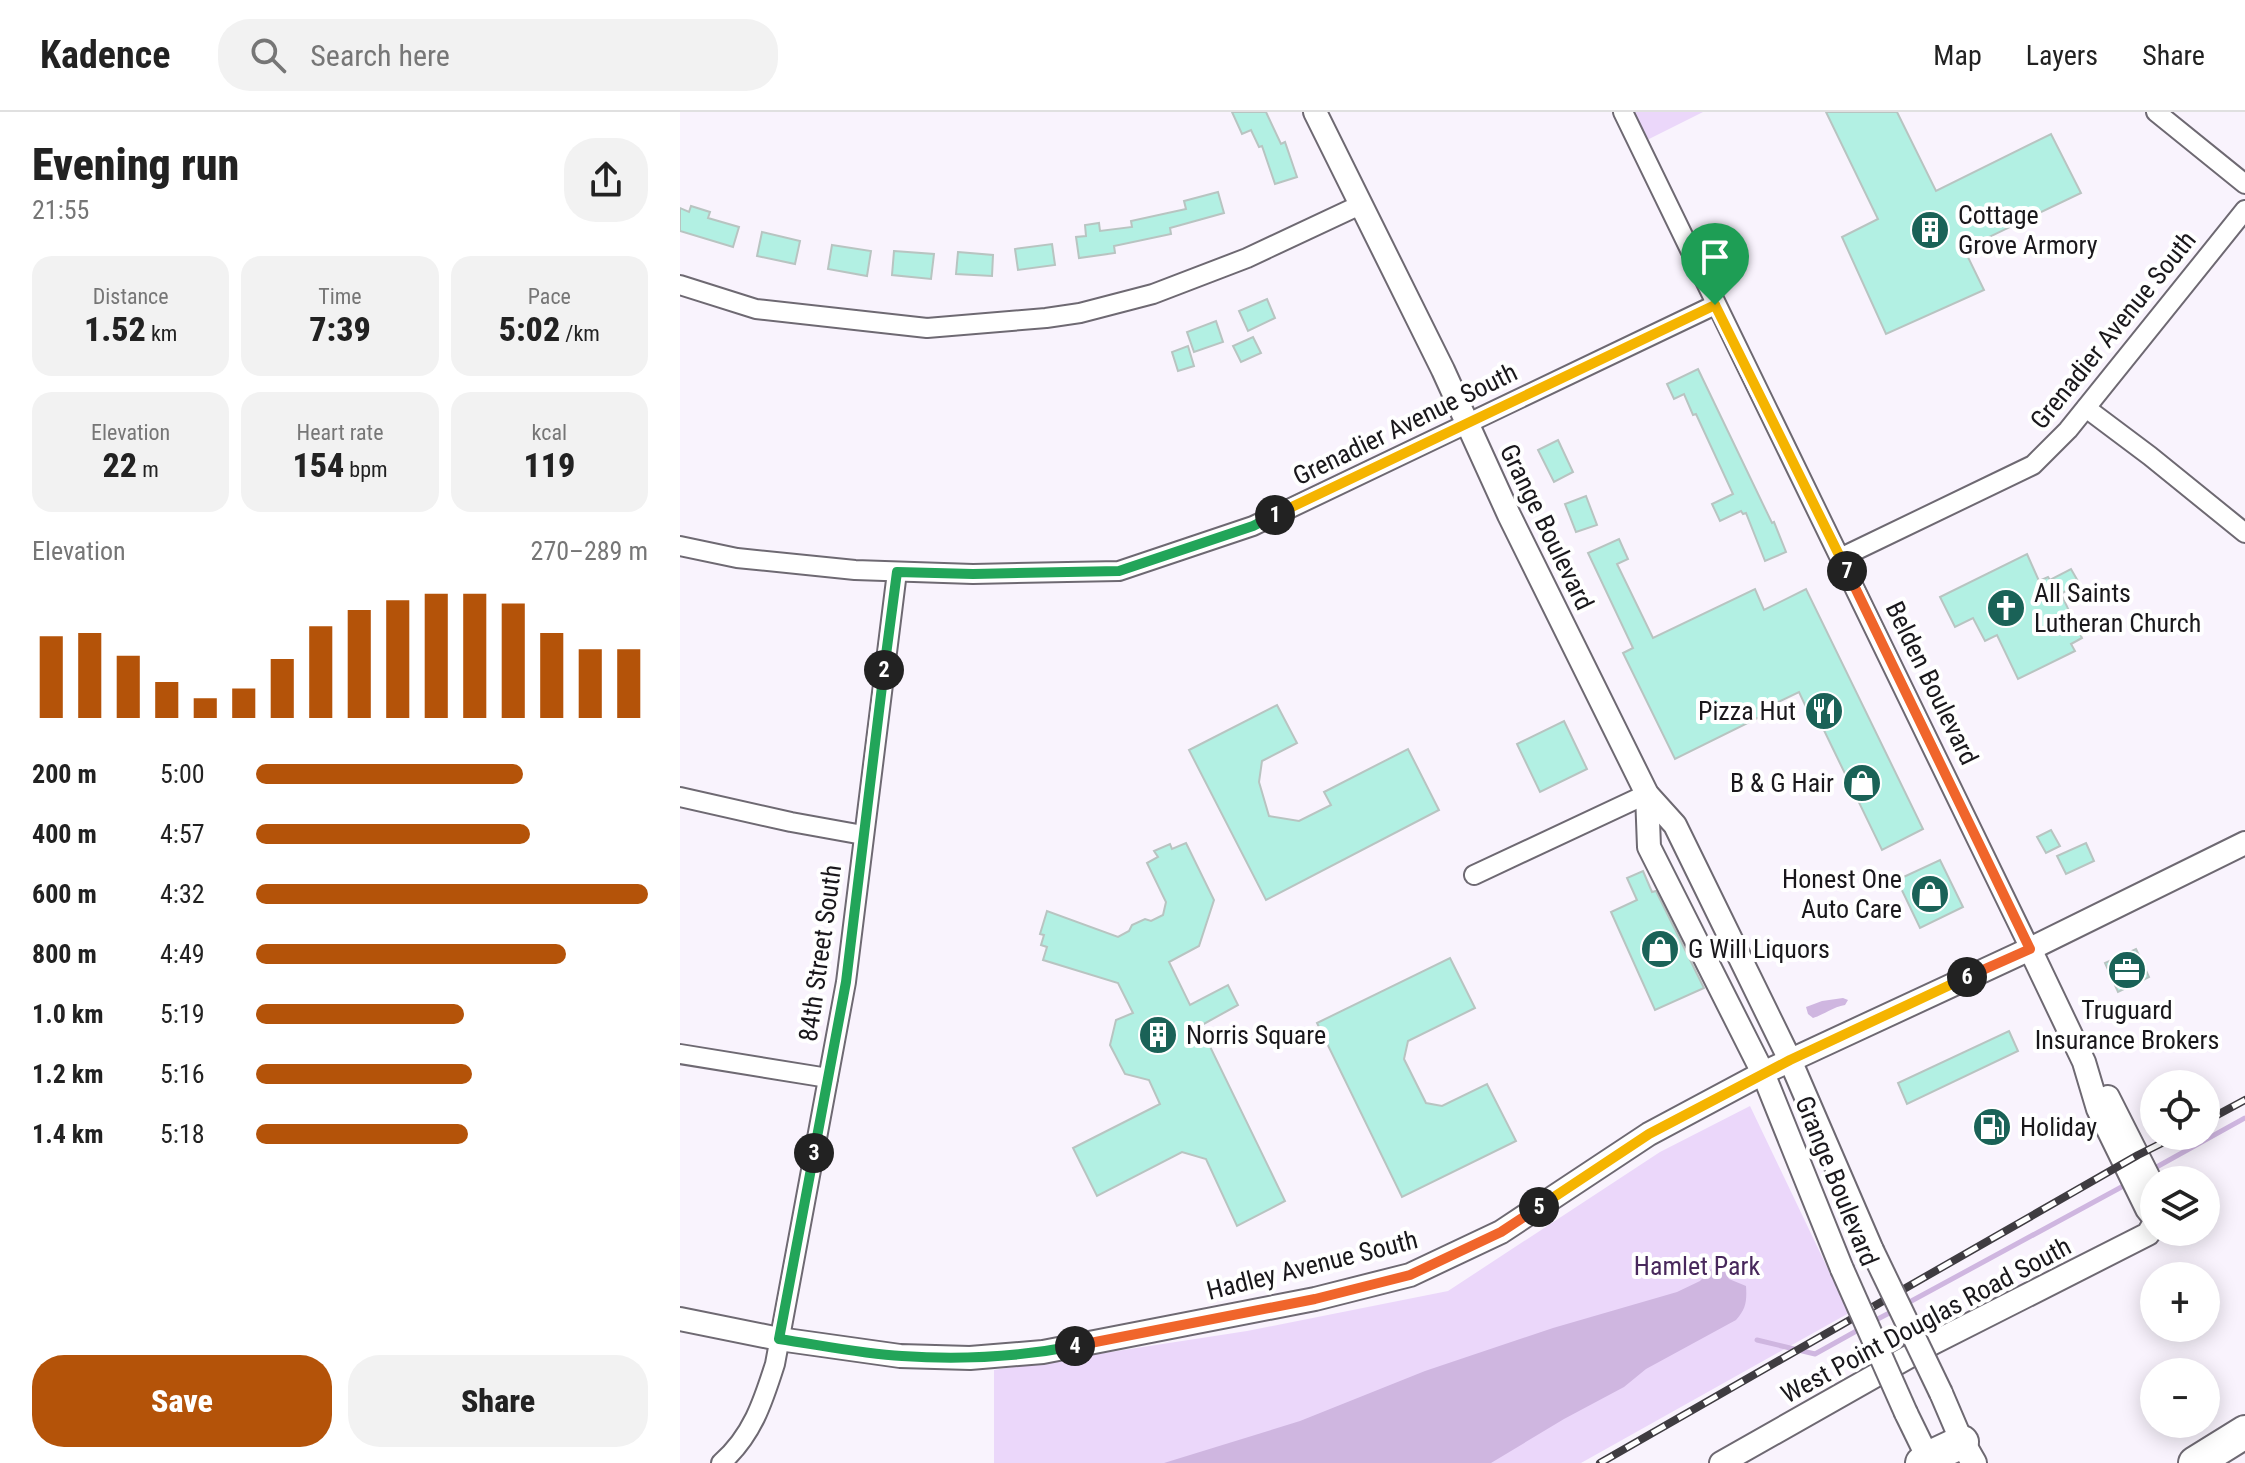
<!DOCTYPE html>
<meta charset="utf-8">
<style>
:root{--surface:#fff;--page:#f2f2f2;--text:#222;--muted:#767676;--line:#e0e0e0;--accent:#b45309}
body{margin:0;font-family:"Roboto Condensed",sans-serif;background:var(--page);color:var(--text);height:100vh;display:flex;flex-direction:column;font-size:30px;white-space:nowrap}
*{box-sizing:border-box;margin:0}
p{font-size:26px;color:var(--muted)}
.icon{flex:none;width:44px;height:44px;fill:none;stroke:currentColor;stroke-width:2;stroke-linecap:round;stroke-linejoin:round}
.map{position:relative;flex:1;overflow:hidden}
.details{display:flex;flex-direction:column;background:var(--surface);width:680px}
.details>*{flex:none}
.tools{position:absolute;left:1460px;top:958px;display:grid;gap:16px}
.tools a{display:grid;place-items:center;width:80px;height:80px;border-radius:50%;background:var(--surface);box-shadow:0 4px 20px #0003;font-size:40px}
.pin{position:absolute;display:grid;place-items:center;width:68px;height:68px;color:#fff;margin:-82px -34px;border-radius:50% 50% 50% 0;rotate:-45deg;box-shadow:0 0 8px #0007}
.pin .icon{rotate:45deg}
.km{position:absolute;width:40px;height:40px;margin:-20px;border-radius:50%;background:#222;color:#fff;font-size:22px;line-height:40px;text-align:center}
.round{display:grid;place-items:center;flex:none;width:84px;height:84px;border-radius:32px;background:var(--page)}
.head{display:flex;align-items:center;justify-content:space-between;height:136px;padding:0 32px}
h1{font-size:44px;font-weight:800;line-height:60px}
.figures{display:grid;grid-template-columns:repeat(3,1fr);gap:12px;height:136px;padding:8px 32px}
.figures div{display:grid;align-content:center;border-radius:20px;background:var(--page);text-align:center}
.figures b{font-size:34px;font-weight:800}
.figures small{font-size:22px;font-weight:400}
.figures p{font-size:22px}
.chart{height:224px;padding:16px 32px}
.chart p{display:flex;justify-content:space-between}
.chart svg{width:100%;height:144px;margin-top:8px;stroke:var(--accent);stroke-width:6}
.primary-button{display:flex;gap:16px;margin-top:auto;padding:16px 32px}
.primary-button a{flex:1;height:92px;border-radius:32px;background:var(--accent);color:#fff;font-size:32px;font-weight:800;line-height:92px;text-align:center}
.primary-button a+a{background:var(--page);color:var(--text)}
ul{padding:0 32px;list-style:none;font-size:26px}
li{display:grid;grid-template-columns:128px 96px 1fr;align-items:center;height:60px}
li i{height:20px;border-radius:10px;background:var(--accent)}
header{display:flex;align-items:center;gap:48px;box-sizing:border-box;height:112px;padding:0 40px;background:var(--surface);border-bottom:2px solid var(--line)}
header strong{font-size:38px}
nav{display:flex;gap:44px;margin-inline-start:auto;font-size:28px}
.search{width:560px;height:72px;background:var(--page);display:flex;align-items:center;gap:20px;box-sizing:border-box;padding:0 28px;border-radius:32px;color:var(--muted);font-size:30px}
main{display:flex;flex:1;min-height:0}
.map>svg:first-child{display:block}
</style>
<header>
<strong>Kadence</strong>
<div class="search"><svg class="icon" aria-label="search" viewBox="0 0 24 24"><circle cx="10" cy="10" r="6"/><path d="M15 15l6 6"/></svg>Search here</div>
<nav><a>Map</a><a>Layers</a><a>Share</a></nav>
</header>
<main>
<section class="details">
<div class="head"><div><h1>Evening run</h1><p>21:55</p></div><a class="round"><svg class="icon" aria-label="share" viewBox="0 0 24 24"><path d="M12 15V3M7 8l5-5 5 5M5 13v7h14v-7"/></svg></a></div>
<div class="figures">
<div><p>Distance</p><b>1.52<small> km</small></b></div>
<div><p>Time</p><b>7:39</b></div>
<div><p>Pace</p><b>5:02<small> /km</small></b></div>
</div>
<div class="figures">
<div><p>Elevation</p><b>22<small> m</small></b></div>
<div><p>Heart rate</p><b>154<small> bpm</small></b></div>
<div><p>kcal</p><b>119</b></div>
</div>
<div class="chart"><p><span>Elevation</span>270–289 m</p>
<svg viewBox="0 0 160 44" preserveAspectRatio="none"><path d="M5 44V19M15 44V18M25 44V25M35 44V33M45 44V38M55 44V35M65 44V26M75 44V16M85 44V11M95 44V8M105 44V6M115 44V6M125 44V9M135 44V18M145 44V23M155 44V23"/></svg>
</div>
<ul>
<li><b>200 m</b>5:00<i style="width:68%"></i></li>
<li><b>400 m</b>4:57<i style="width:70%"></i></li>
<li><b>600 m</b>4:32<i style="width:100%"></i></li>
<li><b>800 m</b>4:49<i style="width:79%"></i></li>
<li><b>1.0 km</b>5:19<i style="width:53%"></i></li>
<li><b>1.2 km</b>5:16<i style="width:55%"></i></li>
<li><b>1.4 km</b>5:18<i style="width:54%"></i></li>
</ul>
<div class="primary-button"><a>Save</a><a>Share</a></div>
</section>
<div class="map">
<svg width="1565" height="1351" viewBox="0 0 1565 1351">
<rect width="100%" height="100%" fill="#f9f3fd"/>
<!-- green -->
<g fill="#ebd7fa">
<polygon points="943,0 1023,0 959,32"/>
<polygon points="1070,994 1169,1201 901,1351 314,1351 314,1258 567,1219 768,1179 980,1040"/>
</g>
<!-- water -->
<g fill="#cfb6e0">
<path d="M1163,886L1168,888L1165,893C1153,895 1145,902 1133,906L1128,902L1126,895L1142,889Z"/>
<path d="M1033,1155H1043L1049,1167L1066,1174C1067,1189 1066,1197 1056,1208L966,1257L944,1275L884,1307L811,1351H484L620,1309L745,1259L873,1216L997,1180L1020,1169Z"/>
</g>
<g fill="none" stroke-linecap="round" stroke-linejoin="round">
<!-- stream -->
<g stroke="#cfb6e0" stroke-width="5">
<polyline points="1473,1057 1565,1006"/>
<polyline points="1224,1193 1447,1072"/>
<polyline points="1192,1210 1215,1198"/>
<polyline points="1077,1228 1135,1242 1180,1217"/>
</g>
</g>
<!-- building -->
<g fill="#b2f0e3" stroke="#b8c4c1" stroke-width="2">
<polygon points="552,0 586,0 601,32 605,30 617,65 595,72 582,34 579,35 571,18 562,22"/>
<polygon points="1146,0 1217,0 1256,79 1371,22 1401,81 1284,137 1304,178 1206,222 1162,125 1198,107"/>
<polygon points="538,80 544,101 490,116 491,122 434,134 435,141 399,146 396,125 406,124 405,113 419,111 420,119 452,115 451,109 506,97 504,89"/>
<polygon points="11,94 30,100 28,106 59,115 53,135 0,119 0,96 9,100"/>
<polygon points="82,120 120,129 115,152 77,144"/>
<polygon points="372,132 375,153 338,158 335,137"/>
<polygon points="152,133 191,139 187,164 148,157"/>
<polygon points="214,139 254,142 251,167 212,163"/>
<polygon points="278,140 313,143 312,164 276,162"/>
<polygon points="587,187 595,206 568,219 559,199"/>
<polygon points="536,209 543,230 514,240 507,220"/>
<polygon points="573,225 581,241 561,250 553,234"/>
<polygon points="508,234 514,254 498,259 492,240"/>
<polygon points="1018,257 1092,411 1094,410 1106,440 1085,449 1066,401 1063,402 1061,399 1040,409 1032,392 1053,382 1016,302 1013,303 1004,282 994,287 987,272"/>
<polygon points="878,328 893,360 874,370 858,338"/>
<polygon points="906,384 917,413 896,420 885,392"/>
<polygon points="939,427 948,447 937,452 973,526 1075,477 1084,498 1126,477 1243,717 1202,738 1140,610 1134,612 1119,580 1096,591 1098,596 995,647 943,541 953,536 908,441"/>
<polygon points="1347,442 1359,469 1368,465 1370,468 1391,457 1399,471 1381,482 1402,526 1391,532 1395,539 1338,567 1317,523 1305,529 1293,506 1275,515 1260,485"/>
<polygon points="597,593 617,631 582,649 579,670 589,704 619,709 651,693 644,680 728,637 759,698 586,788 509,638"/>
<polygon points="884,609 907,657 860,680 837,632"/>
<polygon points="1371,718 1380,734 1366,741 1357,725"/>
<polygon points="506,731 534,788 519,834 489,850 510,893 548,873 558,893 520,914 605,1089 557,1114 526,1047 502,1040 417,1084 393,1036 480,992 469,968 445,962 430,933 436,908 453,901 438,871 363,848 367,835 361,833 364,823 360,822 367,799 438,825 449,819 452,813 465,807 471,809 483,803 486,790 467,751 478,745 474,739 490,732 492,737"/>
<polygon points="1406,731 1414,749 1386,762 1377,744"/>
<polygon points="1260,748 1283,795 1240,816 1217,768"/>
<polygon points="963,759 972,780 976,779 1024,876 975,898 931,800 957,788 947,766"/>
<polygon points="1456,837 1469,865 1438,880 1425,851"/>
<polygon points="770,846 795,896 728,929 724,947 746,991 762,994 807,972 836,1029 722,1085 637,911"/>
<polygon points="1329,919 1338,939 1227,992 1218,971"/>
</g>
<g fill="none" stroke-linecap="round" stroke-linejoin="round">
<!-- minor casing -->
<g stroke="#6e6972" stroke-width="22">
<g id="minor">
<polyline points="943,0 1350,837"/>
<polyline points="1476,0 1565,72"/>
<polyline points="0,173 76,197 247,216 366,206 400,201 473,182 567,146 680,93"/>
<polyline points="1406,296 1470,344 1565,421"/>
<polyline points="0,434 57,446 175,458 293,462 439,459 573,414 1035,193"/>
<polyline points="1160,446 1353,353 1388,318 1565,98"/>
<polyline points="0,685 111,710 183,723"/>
<polyline points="794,763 967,682"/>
<polyline points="0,942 148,966"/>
<path d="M41,1351C72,1324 83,1290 95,1252L166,870L217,460"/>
</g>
</g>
<!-- tertiary casing -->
<g stroke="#6e6972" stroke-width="26">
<g id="tertiary">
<polyline points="635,0 763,258 829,403 967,682 995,713 1110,948 1192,1138"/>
<polyline points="967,682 969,735 1083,961 1162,1157"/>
<polyline points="1350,837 1404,950 1418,997 1467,1097 1474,1106"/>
<polyline points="1428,985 1474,1076"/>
<polyline points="0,1207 99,1227 220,1244 290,1246 363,1240 635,1187 730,1163 821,1120 969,1022 1083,961 1350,837 1565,731"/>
<polyline points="1261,1281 1282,1330"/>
<polyline points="1226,1301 1248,1346"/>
<polyline points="1041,1351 1253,1231 1468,1122 1474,1112"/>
</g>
</g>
<!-- secondary casing -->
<g stroke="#6e6972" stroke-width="28">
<polyline id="secondary" points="1282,1330 1294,1351"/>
</g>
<!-- motorway casing -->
<g stroke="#6e6972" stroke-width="36">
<g id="motorway">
<polyline points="1242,1351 1248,1346 1282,1330"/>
<polyline points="1515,1351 1565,1320"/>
</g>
</g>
<!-- minor -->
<use href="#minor" stroke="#fff" stroke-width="18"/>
<!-- tertiary -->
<use href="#tertiary" stroke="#fff" stroke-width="22"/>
<!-- secondary -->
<use href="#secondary" stroke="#fff" stroke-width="24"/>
<!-- motorway -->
<use href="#motorway" stroke="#fff" stroke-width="32"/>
<!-- rail casing -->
<g stroke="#3f3c41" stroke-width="8">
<g id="rail">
<polyline points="1526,1009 1565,988"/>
<polyline points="920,1351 1458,1043 1496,1024"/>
</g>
</g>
<!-- rail -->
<use href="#rail" stroke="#fff" stroke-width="5" stroke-dasharray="15" stroke-linecap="butt"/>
<!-- tertiary-bridge casing -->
<g stroke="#6e6972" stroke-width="26" stroke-linecap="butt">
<g id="tertiary-bridge">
<polyline points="1192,1138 1261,1281"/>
<polyline points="1162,1157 1226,1301"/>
</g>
</g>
<!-- tertiary-bridge -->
<use href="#tertiary-bridge" stroke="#fff" stroke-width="22"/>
</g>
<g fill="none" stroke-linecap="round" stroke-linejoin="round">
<!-- split-1 casing -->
<g stroke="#fff" stroke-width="16">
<polyline id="split-1" points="595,403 1035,193"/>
</g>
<!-- split-2 casing -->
<g stroke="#fff" stroke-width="16">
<polyline id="split-2" points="204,558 217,460 293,462 439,459 573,414 595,403"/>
</g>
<!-- split-3 casing -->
<g stroke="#fff" stroke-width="16">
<polyline id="split-3" points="134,1041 166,870 204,558"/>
</g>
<!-- split-4 casing -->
<g stroke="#fff" stroke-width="16">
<path id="split-4" d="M134,1041L99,1227C140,1233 181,1242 222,1244C280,1248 338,1245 395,1234"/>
</g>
<!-- split-5 casing -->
<g stroke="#fff" stroke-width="16">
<polyline id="split-5" points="395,1234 635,1187 730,1163 821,1120 859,1095"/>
</g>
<!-- split-6 casing -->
<g stroke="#fff" stroke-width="16">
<polyline id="split-6" points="859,1095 969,1022 1110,948 1287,865"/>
</g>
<!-- split-7 casing -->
<g stroke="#fff" stroke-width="16">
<polyline id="split-7" points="1167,459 1350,837 1287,865"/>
</g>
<!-- split-8 casing -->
<g stroke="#fff" stroke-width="16">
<polyline id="split-8" points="1035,193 1167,459"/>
</g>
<!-- split-1 -->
<use href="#split-1" stroke="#f5b400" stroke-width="10"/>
<!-- split-2 -->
<use href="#split-2" stroke="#22a559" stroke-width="10"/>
<!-- split-3 -->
<use href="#split-3" stroke="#22a559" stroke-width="10"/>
<!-- split-4 -->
<use href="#split-4" stroke="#22a559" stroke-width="10"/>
<!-- split-5 -->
<use href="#split-5" stroke="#f0652b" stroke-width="10"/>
<!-- split-6 -->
<use href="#split-6" stroke="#f5b400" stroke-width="10"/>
<!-- split-7 -->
<use href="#split-7" stroke="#f0652b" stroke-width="10"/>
<!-- split-8 -->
<use href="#split-8" stroke="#f5b400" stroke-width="10"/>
</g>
<!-- icons -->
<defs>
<g id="building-disc" transform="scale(2)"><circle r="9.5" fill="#1a6257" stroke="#fff"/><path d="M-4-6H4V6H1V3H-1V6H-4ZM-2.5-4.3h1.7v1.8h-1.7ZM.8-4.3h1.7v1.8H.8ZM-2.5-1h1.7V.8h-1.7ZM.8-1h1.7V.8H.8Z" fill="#fff"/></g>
<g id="church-disc" transform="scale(2)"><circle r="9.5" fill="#1a6257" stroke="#fff"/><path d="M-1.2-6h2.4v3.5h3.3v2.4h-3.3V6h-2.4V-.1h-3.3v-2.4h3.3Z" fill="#fff"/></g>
<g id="restaurant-disc" transform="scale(2)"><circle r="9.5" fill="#1a6257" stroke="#fff"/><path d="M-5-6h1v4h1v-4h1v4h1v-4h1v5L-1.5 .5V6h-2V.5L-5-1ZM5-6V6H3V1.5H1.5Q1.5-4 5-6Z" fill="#fff"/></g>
<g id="shop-disc" transform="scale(2)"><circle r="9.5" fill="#1a6257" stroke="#fff"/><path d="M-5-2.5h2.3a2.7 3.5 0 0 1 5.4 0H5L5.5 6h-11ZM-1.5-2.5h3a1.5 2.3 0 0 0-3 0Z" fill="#fff"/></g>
<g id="office-disc" transform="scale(2)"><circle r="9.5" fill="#1a6257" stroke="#fff"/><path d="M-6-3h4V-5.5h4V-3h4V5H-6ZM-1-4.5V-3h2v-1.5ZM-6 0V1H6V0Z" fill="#fff"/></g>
<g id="fuel-disc" transform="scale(2)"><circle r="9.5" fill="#1a6257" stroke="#fff"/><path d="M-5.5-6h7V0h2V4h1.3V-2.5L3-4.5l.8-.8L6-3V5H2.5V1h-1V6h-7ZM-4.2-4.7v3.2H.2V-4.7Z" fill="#fff"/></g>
</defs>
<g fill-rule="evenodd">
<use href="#building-disc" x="1250" y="118"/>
<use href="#church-disc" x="1326" y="496"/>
<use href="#restaurant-disc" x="1144" y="599"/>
<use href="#shop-disc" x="1182" y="671"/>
<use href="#shop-disc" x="1250" y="782"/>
<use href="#shop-disc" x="980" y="837"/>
<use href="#office-disc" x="1447" y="858"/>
<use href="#building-disc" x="478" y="923"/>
<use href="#fuel-disc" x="1312" y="1015"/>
</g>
<g text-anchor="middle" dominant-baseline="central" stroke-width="8" stroke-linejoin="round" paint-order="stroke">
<!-- poi labels -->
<g font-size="26" fill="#1a181c" stroke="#fff" text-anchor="start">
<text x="1278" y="103">Cottage<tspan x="1278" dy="30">Grove Armory</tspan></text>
<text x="1354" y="481">All Saints<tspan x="1354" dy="30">Lutheran Church</tspan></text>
<text x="1116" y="599" text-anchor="end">Pizza Hut</text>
<text x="1154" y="671" text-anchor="end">B &amp; G Hair</text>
<text x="1222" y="767" text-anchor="end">Honest One<tspan x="1222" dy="30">Auto Care</tspan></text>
<text x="1008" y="837">G Will Liquors</text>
<text x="1447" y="898" text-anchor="middle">Truguard<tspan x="1447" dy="30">Insurance Brokers</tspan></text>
<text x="506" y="923">Norris Square</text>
<text x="1340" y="1015">Holiday</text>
</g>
<!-- street labels -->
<g font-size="26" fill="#1a181c" stroke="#fff">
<text transform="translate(1433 218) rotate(-51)">Grenadier Avenue South</text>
<text transform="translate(725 312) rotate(-26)">Grenadier Avenue South</text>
<text transform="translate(867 415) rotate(64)">Grange Boulevard</text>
<text transform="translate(1252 571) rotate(64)">Belden Boulevard</text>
<text transform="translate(140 841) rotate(-82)">84th Street South</text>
<text transform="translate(1157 1069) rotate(68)">Grange Boulevard</text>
<text transform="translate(632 1153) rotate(-14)">Hadley Avenue South</text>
<text transform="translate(1246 1208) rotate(-28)">West Point Douglas Road South</text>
</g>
<!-- park labels -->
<g font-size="26" fill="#48285c" stroke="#fff">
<text x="1017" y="1154">Hamlet Park</text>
</g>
</g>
</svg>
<div class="tools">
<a><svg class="icon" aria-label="locate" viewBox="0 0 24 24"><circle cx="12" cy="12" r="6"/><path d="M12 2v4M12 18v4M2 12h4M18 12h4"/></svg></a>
<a><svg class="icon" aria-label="layers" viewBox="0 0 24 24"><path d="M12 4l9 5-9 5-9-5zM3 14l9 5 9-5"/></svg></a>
<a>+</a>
<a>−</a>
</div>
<div class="pin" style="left:1035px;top:193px;background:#1e9e55"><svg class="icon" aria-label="arrive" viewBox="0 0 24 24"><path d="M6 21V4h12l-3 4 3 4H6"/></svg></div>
<b class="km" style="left:595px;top:403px">1</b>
<b class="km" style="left:204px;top:558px">2</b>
<b class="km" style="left:134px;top:1041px">3</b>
<b class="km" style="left:395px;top:1234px">4</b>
<b class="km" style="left:859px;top:1095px">5</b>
<b class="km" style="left:1287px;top:865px">6</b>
<b class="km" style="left:1167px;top:459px">7</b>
</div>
</main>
